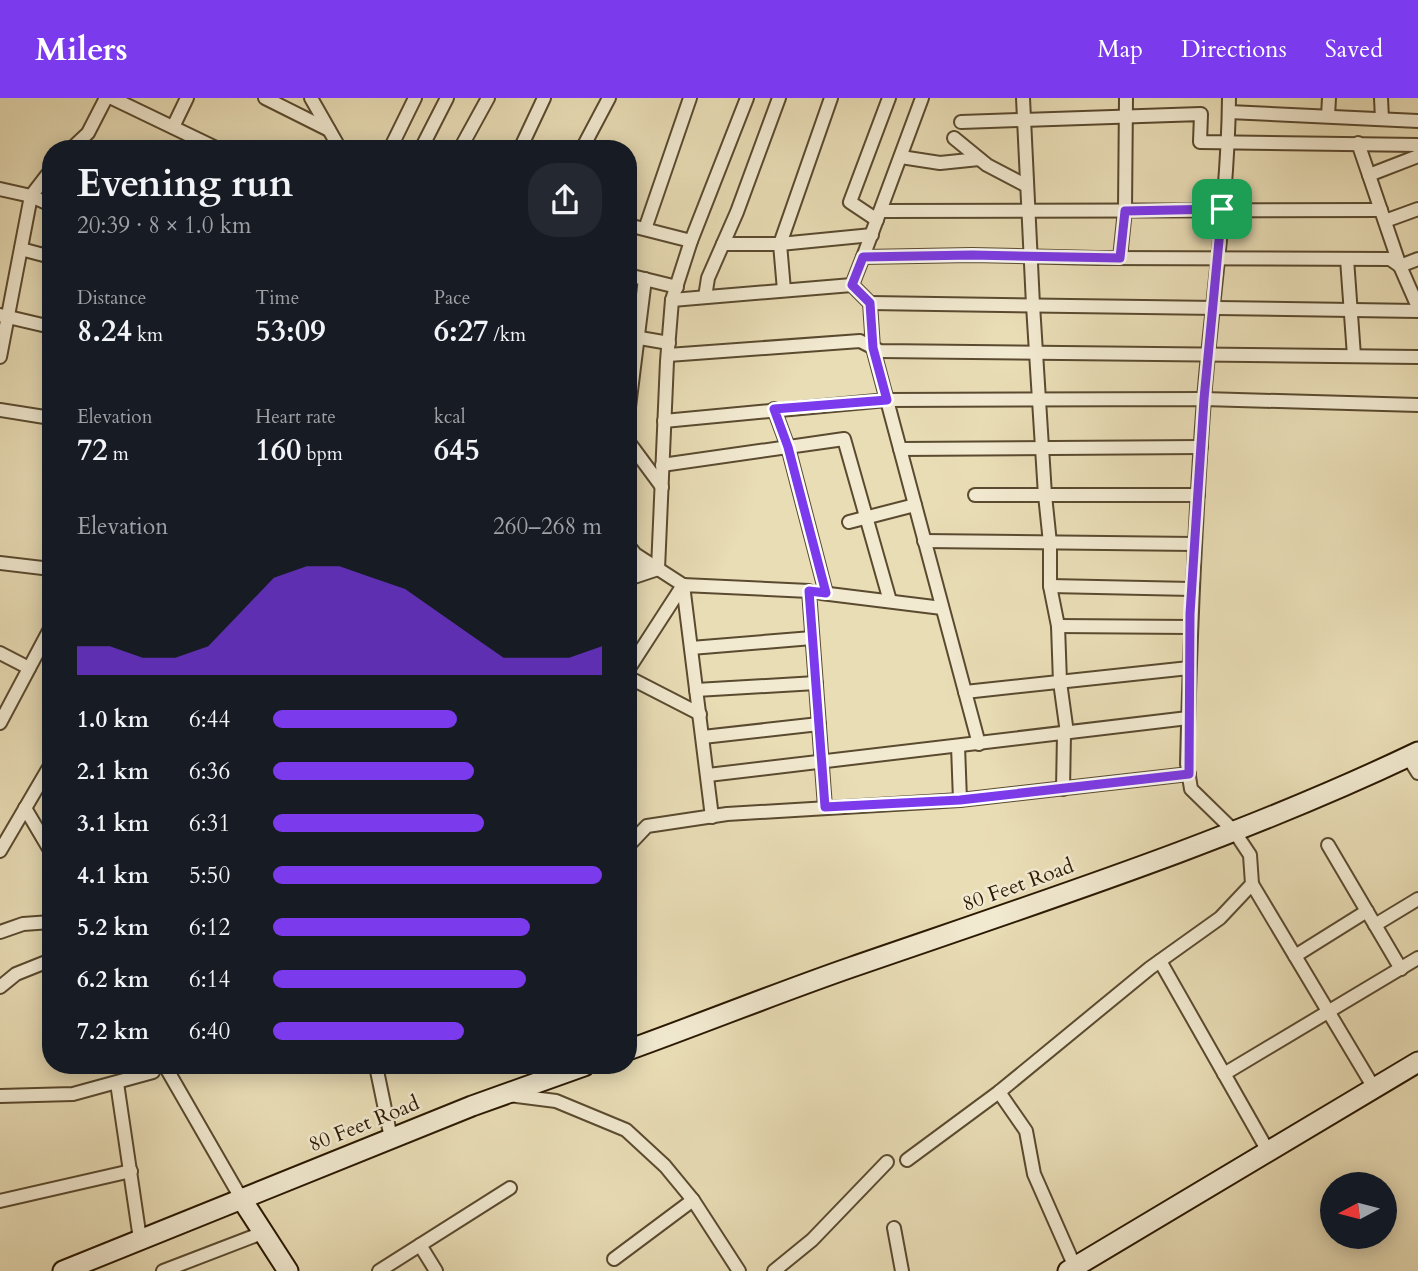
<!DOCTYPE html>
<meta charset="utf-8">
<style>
:root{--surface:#171b24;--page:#242831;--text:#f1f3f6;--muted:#9ea1a6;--accent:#7c3aed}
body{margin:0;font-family:Cardo,serif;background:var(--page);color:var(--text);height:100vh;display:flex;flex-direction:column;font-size:26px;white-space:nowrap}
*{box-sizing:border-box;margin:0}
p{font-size:23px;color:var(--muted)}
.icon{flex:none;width:38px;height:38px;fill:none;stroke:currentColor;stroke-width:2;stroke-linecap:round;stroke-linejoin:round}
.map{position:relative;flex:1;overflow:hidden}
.panel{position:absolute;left:42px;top:42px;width:595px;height:934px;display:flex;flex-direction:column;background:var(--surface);border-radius:28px;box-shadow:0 4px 18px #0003}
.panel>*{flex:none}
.needle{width:46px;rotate:263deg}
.tools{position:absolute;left:1320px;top:1074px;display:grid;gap:14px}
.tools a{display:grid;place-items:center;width:77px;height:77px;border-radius:50%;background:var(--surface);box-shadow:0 4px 18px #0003;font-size:35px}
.pin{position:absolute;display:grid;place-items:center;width:60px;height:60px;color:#fff;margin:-30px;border-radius:14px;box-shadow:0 4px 10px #0006}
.round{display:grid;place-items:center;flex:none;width:74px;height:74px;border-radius:28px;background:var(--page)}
.overview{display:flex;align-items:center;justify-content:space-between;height:119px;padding:0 35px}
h1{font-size:38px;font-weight:700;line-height:52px}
.stats{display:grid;grid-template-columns:repeat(3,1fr);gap:10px;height:119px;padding:7px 35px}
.stats div{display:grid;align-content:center}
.stats b{font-size:30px;font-weight:700}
.stats small{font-size:19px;font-weight:400}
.stats p{font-size:19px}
.chart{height:196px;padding:14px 35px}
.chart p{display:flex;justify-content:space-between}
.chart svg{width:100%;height:126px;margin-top:7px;fill:var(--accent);opacity:.7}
ul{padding:0 35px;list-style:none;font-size:23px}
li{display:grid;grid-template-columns:112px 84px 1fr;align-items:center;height:52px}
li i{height:18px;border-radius:9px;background:var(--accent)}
header{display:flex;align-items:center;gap:42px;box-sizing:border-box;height:98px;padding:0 35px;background:var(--accent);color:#fff}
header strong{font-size:33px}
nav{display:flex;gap:38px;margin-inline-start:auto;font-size:24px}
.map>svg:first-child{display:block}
</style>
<header>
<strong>Milers</strong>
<nav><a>Map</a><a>Directions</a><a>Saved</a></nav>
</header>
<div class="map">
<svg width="1418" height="1173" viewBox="0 0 1418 1173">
<rect width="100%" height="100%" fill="#e9ddb6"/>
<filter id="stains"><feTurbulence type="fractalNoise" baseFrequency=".00286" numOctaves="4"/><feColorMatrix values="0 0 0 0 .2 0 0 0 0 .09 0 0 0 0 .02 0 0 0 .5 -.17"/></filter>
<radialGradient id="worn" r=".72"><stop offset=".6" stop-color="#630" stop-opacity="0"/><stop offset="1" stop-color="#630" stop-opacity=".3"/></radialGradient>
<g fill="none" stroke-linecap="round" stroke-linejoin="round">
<!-- street casing -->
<g stroke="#5a4a2f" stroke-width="16">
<g id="street">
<polyline points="112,0 218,51"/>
<polyline points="265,0 329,32"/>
<polyline points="311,0 340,51"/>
<polyline points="1023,0 1033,207 1045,397 1050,445 1050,488 1058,528 1060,584 1067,635 1064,636 1063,691"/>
<polyline points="1381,0 1382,21"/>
<polyline points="1229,14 1418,23"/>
<polyline points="1328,18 1329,0"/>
<polyline points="961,24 1201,16 1200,44 1418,47"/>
<polyline points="173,29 187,0"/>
<polyline points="954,40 987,67 1027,88"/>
<polyline points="1358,45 1400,168 1418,209"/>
<polyline points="71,51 88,35 106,0"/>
<polyline points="390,51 415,0"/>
<polyline points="421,51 447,0"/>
<polyline points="460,51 488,0"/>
<polyline points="520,51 544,0"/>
<polyline points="582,51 609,0"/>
<polyline points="901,59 940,65 979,61"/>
<polyline points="1369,77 1418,58"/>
<polyline points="0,91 31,98 51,107"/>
<polyline points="881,113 1381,112"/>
<polyline points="877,122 850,104 889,0"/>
<polyline points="1385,123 1418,111"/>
<polyline points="628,127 691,143"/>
<polyline points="645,131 690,0"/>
<polyline points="723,146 780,146 872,137"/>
<polyline points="21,151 51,159"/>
<polyline points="863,159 922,0"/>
<polyline points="1120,160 1125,112 1126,0"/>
<polyline points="1347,161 1354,258"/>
<polyline points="628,177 677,189"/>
<polyline points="852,187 870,205 873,250 979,646"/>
<polyline points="784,192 780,146 831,0"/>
<polyline points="705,199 708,180 737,114 779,0"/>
<polyline points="672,202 852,187 863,159 972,157 1097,160 1390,161 1400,168 1418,161"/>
<polyline points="870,205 1418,213"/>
<polyline points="0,217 51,229"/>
<polyline points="628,238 669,245"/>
<polyline points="668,257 860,243 880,253 1418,259"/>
<polyline points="0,259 31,98 51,72"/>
<polyline points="774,311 788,349 826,495"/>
<polyline points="0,312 51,320"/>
<polyline points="628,317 645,181"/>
<polyline points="664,323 887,302 1204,301 1418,307"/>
<polyline points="628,343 662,389"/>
<polyline points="900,351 1201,349"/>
<polyline points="662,367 844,341 890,503"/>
<polyline points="975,397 1198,397"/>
<polyline points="849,424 915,407"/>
<polyline points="924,443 1195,446"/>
<polyline points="628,447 635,456 683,487 628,572"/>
<polyline points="0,465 51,471"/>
<polyline points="628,469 649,466"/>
<polyline points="628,481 658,471 667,263 672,202 691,143 747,0"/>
<polyline points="1050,488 1192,491"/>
<polyline points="821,495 942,510"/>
<polyline points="1058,528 1190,529"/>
<polyline points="691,550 812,540"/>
<polyline points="0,555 29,570"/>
<polyline points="628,579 700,616"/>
<polyline points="696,592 816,585"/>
<polyline points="965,594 1189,570"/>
<polyline points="0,625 51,529"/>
<polyline points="703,639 819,626"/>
<polyline points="958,648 960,702"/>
<polyline points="1408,659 1418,675"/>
<polyline points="708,677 1188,620"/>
<polyline points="25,710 51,754"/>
<polyline points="712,719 683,487 809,493 825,709"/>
<polyline points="1328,747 1401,871"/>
<polyline points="628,748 647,728 727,716 960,702 1189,676"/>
<polyline points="0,753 51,666"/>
<polyline points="1252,786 1374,990"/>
<polyline points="1375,827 1418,801"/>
<polyline points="0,834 23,826 51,824"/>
<polyline points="1295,858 1367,813"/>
<polyline points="1160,863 1268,1053"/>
<polyline points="0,889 16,876 51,862"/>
<polyline points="165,968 241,1100"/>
<polyline points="376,968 391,1040"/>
<polyline points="1224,976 1418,860"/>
<polyline points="117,985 140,1141"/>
<polyline points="999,994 1026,1033 1034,1076 1075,1169"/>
<polyline points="509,997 556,1003 626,1032 665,1068 693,1102 739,1173"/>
<polyline points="0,998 73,996 153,974"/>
<path d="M907,1062L999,994L1150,870L1220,820L1252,786L1250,757L1234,733L1191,691L1187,666C1190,544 1195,423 1204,301C1212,201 1228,100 1229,0"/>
<polyline points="0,1103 131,1073"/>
<polyline points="894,1130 902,1173"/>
<polyline points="420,1147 436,1173"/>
<polyline points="614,1161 693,1102"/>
<polyline points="163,1173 262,1135"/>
<polyline points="379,1173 510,1090"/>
<polyline points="774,1173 812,1142 887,1064"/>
</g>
</g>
<!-- secondary casing -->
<g stroke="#2b1902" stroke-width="23">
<g id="secondary">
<path d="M628,952C703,925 777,895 852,869C1043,803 1236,741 1418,654"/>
<polyline points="241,1100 288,1173"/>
<polyline points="63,1173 472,1008 584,968"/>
<polyline points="1068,1173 1418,964"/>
</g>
</g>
<!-- street -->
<use href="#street" stroke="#f1e9d0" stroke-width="12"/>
<!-- secondary -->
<use href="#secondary" stroke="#f1e9d0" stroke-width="19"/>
</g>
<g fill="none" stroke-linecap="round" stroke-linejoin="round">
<!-- route casing -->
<g stroke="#fff" stroke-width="14">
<polygon id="route" points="1222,111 1204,301 1190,516 1189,676 960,702 825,709 809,493 826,495 788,349 774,311 887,302 873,250 870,205 852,187 863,159 972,157 1120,160 1125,113"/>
</g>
<!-- route -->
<use href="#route" stroke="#7c3aed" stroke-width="9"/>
</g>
<g text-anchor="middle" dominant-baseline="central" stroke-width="5" stroke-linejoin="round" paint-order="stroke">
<!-- street labels -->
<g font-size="21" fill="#2b1902" stroke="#f1e9d0">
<text transform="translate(1018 787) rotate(-20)">80 Feet Road</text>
<text transform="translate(364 1026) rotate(-22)">80 Feet Road</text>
</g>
</g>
<rect width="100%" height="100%" filter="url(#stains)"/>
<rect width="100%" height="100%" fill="url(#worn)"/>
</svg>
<div class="tools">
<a><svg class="needle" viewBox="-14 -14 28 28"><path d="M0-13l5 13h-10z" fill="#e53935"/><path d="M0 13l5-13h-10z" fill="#9ea1a6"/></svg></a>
</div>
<div class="pin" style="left:1222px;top:111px;background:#1e9e55"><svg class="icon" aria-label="arrive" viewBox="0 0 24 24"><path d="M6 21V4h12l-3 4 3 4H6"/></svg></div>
<section class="panel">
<div class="overview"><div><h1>Evening run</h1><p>20:39 · 8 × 1.0 km</p></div><a class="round"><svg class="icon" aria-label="share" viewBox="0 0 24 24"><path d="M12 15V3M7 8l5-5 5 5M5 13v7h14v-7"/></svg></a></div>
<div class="stats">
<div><p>Distance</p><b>8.24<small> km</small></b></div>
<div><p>Time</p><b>53:09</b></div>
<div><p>Pace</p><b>6:27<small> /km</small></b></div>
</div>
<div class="stats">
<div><p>Elevation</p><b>72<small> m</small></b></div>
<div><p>Heart rate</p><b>160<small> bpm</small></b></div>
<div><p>kcal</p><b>645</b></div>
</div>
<div class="chart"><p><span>Elevation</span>260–268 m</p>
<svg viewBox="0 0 160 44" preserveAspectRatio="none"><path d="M0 44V34L10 34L20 38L30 38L40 34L50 22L60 10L70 6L80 6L90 10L100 14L110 22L120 30L130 38L140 38L150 38L160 34V44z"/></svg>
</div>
<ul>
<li><b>1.0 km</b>6:44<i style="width:56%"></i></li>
<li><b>2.1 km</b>6:36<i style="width:61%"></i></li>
<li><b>3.1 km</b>6:31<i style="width:64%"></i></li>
<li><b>4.1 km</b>5:50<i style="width:100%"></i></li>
<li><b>5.2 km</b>6:12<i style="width:78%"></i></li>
<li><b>6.2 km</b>6:14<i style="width:77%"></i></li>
<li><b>7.2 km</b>6:40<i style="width:58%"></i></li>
</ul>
</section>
</div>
